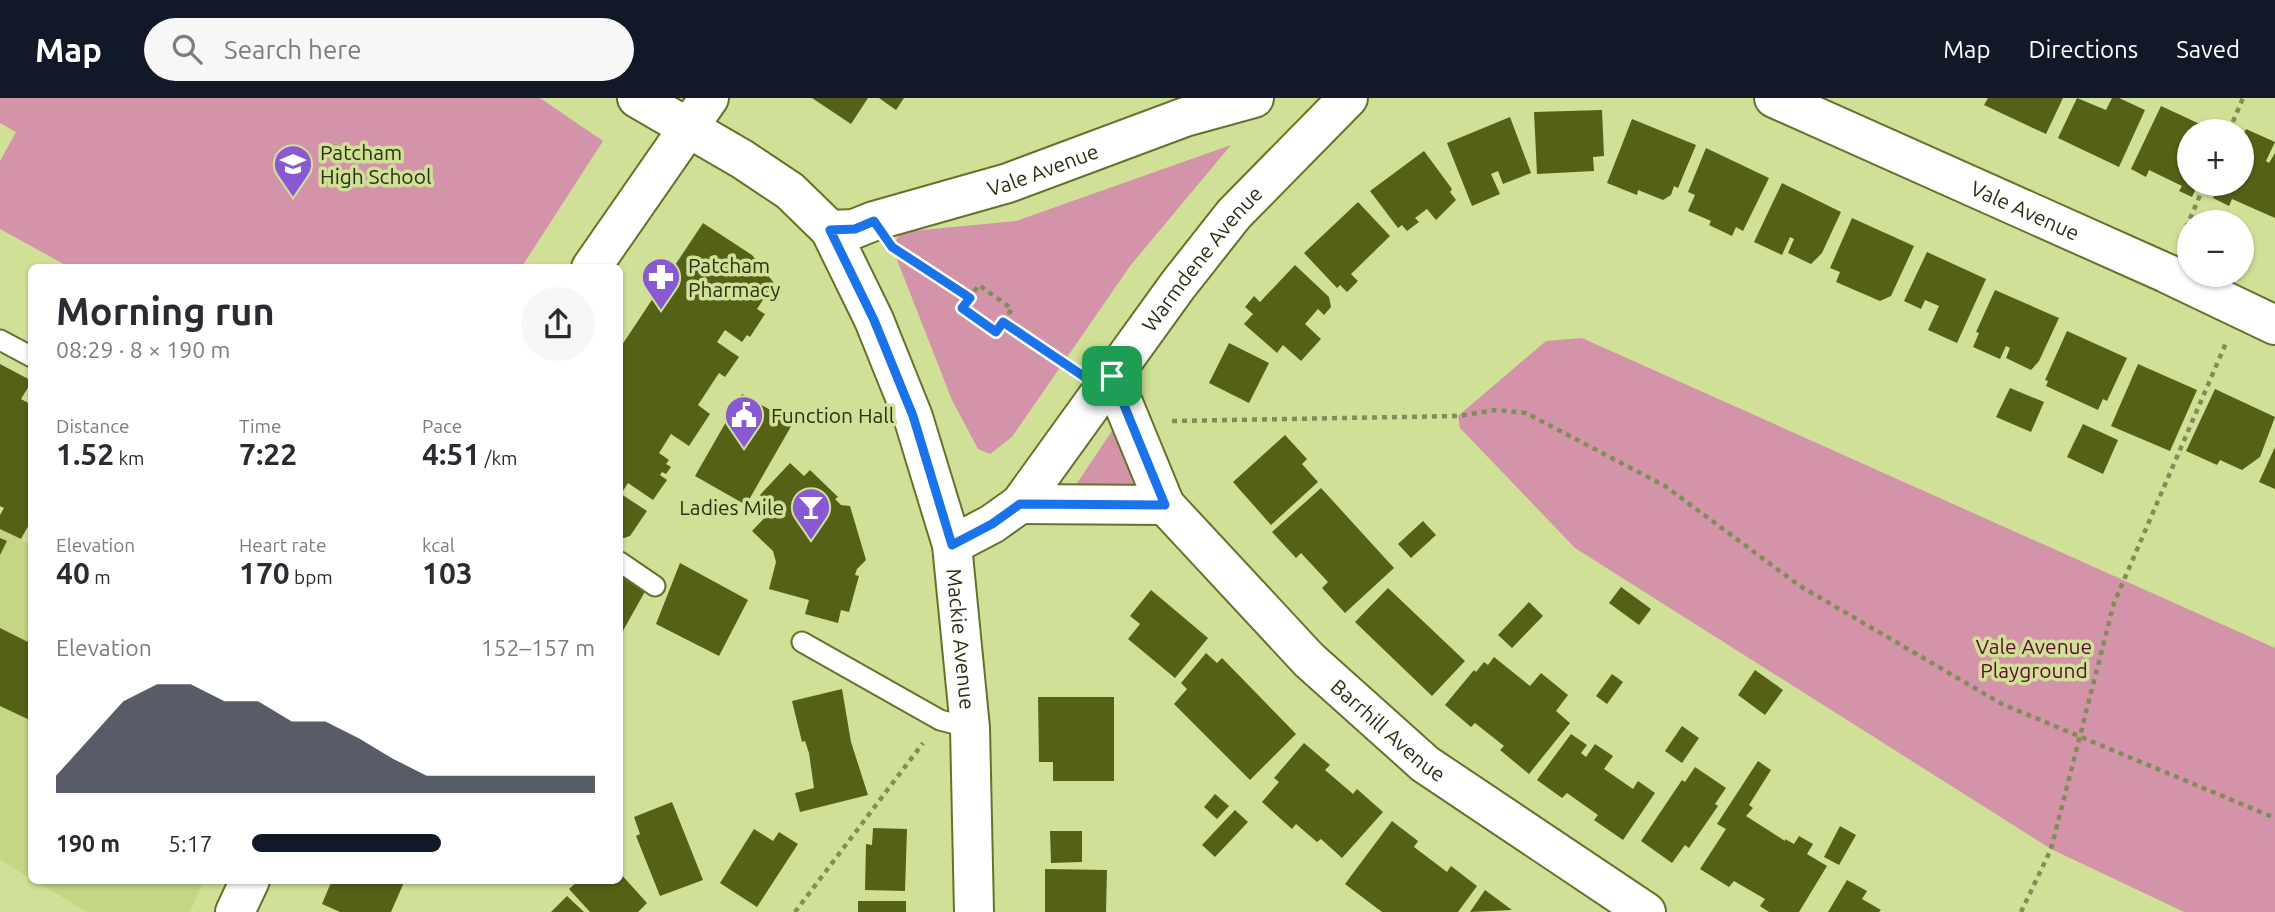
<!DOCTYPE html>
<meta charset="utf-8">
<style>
:root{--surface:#fff;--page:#f7f7f7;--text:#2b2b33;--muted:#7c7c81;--accent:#111827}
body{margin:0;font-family:Ubuntu,sans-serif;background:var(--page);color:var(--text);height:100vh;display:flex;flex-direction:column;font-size:26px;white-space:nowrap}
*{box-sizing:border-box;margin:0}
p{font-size:23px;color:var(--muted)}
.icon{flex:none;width:38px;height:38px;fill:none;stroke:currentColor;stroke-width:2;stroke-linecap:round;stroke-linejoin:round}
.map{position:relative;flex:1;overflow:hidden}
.side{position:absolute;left:28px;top:166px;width:595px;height:620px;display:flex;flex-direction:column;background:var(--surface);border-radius:10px;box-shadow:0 2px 5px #0004}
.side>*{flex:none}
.controls{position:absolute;left:2177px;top:21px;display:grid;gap:14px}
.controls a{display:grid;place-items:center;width:77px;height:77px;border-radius:50%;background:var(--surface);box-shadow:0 2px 5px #0004;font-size:35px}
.pin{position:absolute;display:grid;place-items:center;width:60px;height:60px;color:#fff;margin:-30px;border-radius:14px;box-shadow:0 4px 10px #0006}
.round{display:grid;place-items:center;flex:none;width:74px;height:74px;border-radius:37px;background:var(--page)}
.head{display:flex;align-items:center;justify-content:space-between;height:119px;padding:0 28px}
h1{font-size:38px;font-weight:700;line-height:52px}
.metrics{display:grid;grid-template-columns:repeat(3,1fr);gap:10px;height:119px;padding:7px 28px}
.metrics div{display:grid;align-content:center}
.metrics b{font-size:30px;font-weight:700}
.metrics small{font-size:19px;font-weight:400}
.metrics p{font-size:19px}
.chart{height:196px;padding:14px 28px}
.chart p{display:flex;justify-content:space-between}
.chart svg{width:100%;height:126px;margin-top:7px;fill:var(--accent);opacity:.7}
ul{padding:0 28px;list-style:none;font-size:23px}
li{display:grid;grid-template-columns:112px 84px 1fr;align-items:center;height:52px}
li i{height:18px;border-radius:9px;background:var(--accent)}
header{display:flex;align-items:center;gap:42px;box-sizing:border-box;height:98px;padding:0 35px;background:var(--accent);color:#fff}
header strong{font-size:33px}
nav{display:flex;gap:38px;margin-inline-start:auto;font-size:24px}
.search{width:490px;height:63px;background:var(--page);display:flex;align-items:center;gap:18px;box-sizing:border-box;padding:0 24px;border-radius:38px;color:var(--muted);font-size:26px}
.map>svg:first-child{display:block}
</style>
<header>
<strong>Map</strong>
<div class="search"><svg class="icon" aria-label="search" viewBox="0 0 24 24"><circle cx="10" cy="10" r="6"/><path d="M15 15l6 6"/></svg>Search here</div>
<nav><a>Map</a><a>Directions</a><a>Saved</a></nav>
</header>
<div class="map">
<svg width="2275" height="814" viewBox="0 0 2275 814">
<rect width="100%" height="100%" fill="#d0e097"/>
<!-- built -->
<g fill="#c4d584">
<polygon points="0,431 31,447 31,781 0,761"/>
<polygon points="34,782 204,782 190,814 87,814"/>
</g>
<!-- green -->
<g fill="#d394a9">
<polygon points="0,0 540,0 603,43 521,170 71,170 0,131 0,63 16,34 0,25"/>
<polygon points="1231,47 1130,168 1012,339 990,356 978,351 952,302 892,149 901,134 1016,123"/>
<polygon points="1582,240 2275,550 2275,814 2184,814 2051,751 1575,450 1460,330 1458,318 1546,243"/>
<polygon points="1116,327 1150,400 1071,394"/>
</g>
<!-- building -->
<g fill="#556117">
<polygon points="812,0 868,0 851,26"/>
<polygon points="879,0 904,0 896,12"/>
<polygon points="1988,0 2063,0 2046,36 1984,7"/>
<polygon points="2077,0 2106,12 2112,0 2119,0 2145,12 2119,69 2058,40"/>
<polygon points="2161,8 2215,33 2189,33 2189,86 2198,86 2192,99 2179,93 2182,88 2149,72 2146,79 2131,71"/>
<polygon points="1602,12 1604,58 1593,59 1594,73 1537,76 1534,14"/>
<polygon points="1510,19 1531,75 1503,86 1498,73 1491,76 1500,96 1472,108 1447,45"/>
<polygon points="1632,21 1696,47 1678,90 1674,88 1671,97 1663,102 1638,92 1637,97 1607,85"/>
<polygon points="2246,31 2275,44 2266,63 2269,65 2275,55 2275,120 2232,101 2229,108 2213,100 2220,86 2242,86 2242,39"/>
<polygon points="1706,50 1769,80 1743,133 1736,129 1732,138 1709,127 1711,123 1688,113 1695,97 1688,94"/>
<polygon points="1424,53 1452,91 1450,94 1456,102 1436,122 1427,111 1415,120 1419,124 1407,133 1402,127 1398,130 1370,93"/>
<polygon points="1782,85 1841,114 1822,155 1811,166 1788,155 1794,141 1790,139 1782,157 1754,144"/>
<polygon points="1358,104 1390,138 1351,176 1358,183 1347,194 1340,187 1337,190 1304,155"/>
<polygon points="1852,120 1914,148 1891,198 1880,203 1836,184 1840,174 1830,170"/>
<polygon points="703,125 752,157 774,185 757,211 765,216 750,239 747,237 742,244 725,232 717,244 739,259 725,279 719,275 698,307 710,316 689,348 671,336 659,355 669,362 666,366 671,369 666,376 662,374 660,377 667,382 653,402 628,385 621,396 647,413 630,438 621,441 620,250"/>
<polygon points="1927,154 1986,181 1957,245 1928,232 1939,208 1925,202 1921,211 1904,203"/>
<polygon points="1295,167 1329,199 1331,209 1324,217 1318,211 1305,226 1321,241 1301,263 1283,247 1277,255 1244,226 1253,216 1245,209 1254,198 1260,204"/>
<polygon points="1995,192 2059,220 2039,263 2031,272 2006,260 2010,250 2006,248 2000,261 1973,249 1979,235 1976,234"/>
<polygon points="2067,233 2127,260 2107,303 2103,301 2098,312 2046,288 2048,283 2045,282"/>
<polygon points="1229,245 1269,265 1249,305 1209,285"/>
<polygon points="0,266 32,283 21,301 32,307 32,421 21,441 0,431 0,417 4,410 0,408"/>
<polygon points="2138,266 2197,292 2170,353 2111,328"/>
<polygon points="2010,290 2044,304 2031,334 1996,319"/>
<polygon points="2215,291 2275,319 2260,359 2242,372 2220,362 2217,367 2186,353"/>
<polygon points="742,296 793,325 746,407 695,378"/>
<polygon points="2083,326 2118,342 2103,376 2067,359"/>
<polygon points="1285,337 1307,361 1302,366 1318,384 1271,427 1233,384"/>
<polygon points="2275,349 2275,391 2259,384"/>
<polygon points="790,365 804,378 810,372 838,399 835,401 841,407 850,408 866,462 857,471 855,477 859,478 849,514 841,512 838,525 805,516 809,502 769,491 776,464 773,453 752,433 774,410 760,397"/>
<polygon points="1321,390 1394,470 1345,515 1322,490 1328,484 1301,455 1296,460 1272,434"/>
<polygon points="1423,423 1436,437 1411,460 1398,446"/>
<polygon points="0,440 7,443 0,457"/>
<polygon points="680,465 748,502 719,558 656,526"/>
<polygon points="620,475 647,490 620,538"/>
<polygon points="1621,489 1651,511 1639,527 1609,505"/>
<polygon points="1388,490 1465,563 1432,598 1355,524"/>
<polygon points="1151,492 1208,540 1175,580 1128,541 1140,526 1130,518"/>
<polygon points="1529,504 1543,518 1512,550 1498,537"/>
<polygon points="0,530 32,546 32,623 0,608"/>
<polygon points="1206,555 1217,565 1222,560 1296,636 1250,682 1174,606 1187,591 1181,585"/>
<polygon points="1494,559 1530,588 1541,575 1568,597 1556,613 1570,625 1529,676 1500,652 1504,648 1475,625 1471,629 1445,607 1474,572 1476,574 1484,564 1488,567"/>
<polygon points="1755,572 1783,592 1765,617 1738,597"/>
<polygon points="1612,576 1623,584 1607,606 1596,598"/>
<polygon points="842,591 851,644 868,697 800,714 795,695 814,690 809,655 805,643 802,644 792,603"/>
<polygon points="1038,599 1114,599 1114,683 1053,683 1053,664 1039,664"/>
<polygon points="1682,628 1699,640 1682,665 1665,653"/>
<polygon points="1571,636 1587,647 1581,655 1586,659 1595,646 1613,658 1604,671 1633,691 1638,683 1655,695 1623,742 1594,722 1598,717 1567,695 1562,700 1537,682"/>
<polygon points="1304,645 1330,667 1325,672 1353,696 1357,691 1383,714 1342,760 1321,741 1317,744 1296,726 1292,731 1262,704 1279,684 1274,680"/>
<polygon points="1758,663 1771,672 1749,707 1753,710 1746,718 1785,743 1785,741 1794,746 1799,738 1813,746 1807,756 1827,768 1799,814 1769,814 1760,808 1765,801 1734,783 1729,789 1700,771 1726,731 1717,726"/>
<polygon points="1695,669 1726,690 1715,706 1718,708 1689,750 1685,747 1672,765 1641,743 1682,682 1685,684"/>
<polygon points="1215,696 1229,708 1217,721 1204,709"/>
<polygon points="672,704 703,782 660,798 636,738 640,736 634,719"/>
<polygon points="1235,712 1248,724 1215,759 1202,747"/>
<polygon points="1392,723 1418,743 1414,749 1447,774 1451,768 1477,788 1458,814 1382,814 1345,786"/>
<polygon points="1840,728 1856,737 1839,767 1824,759"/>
<polygon points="873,730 907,731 905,793 865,792 866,746 872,747"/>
<polygon points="754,731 773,743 779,734 798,746 757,809 720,785"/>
<polygon points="1050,733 1082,733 1082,764 1051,765"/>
<polygon points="1045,771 1107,772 1106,814 1045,814"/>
<polygon points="620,775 647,805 638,814 590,814 569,791 579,782 620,782"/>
<polygon points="332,782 405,782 391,814 340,814 322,806"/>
<polygon points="1847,782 1867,793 1862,801 1881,812 1879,814 1828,814"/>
<polygon points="1485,792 1512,812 1470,814"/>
<polygon points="567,798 584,814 551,814"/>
<rect x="858" y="803" width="48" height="11"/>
</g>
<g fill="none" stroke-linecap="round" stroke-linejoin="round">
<!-- service casing -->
<g stroke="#66722b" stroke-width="23">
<g id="service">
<polyline points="0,242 32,259"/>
<polyline points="620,464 655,488"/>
<polyline points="802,544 940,622 970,630"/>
</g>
</g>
<!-- minor casing -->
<g stroke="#66722b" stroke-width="42">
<g id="minor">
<path id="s1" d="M637,0L742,61L790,93L830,132L874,222L913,319L952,447L970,630L974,814"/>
<path id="s2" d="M1774,0L2166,175L2275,227"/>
<path id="s3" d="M830,132L854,131L874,123L1008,85L1185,19L1254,0"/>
<polyline points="591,170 709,0"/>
<path id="s4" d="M1112,278L1165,407L1309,562L1425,666L1646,814"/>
<polyline points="1020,406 1165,407"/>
<path id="s5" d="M952,447L992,426L1020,406L1178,187L1234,116L1348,0"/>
<polyline points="235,814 250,782"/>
</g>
</g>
<!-- path -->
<g stroke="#818c58" stroke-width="4.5" stroke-dasharray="5 5" stroke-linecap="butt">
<polyline points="2229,33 2243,0"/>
<polyline points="2182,139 2205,86"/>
<polyline points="901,155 969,200 979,187 1012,211 1003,224 1072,269"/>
<polyline points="969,200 962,210 996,234 1003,224"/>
<polyline points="1172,323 1458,318 1496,312 1526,315 1665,388 1800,488 2002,606 2275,720"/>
<polyline points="795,814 923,645"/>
<polyline points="2021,814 2051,751 2114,505 2226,245"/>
</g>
<!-- service -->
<use href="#service" stroke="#fff" stroke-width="19"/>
<!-- minor -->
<use href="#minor" stroke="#fff" stroke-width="38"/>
</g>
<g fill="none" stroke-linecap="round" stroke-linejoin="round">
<!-- route casing -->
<g stroke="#fff" stroke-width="14">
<polygon id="route" points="874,123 892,149 970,200 962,210 996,234 1003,224 1104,292 1112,278 1165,407 1020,406 992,426 952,447 913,318 874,222 830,132 855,131"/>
</g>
<!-- route -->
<use href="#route" stroke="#1a73e8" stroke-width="9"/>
</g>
<!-- icons -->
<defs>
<g id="school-pin" transform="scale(2.0125)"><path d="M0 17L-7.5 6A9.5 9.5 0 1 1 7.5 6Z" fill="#8859d2" stroke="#d0e097"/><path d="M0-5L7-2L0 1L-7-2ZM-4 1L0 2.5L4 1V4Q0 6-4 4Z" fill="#fff"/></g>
<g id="pharmacy-pin" transform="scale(2.0125)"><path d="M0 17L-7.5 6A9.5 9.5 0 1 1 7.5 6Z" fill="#8859d2" stroke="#d0e097"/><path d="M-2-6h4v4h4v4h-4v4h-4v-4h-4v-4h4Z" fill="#fff"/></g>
<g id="civic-pin" transform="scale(2.0125)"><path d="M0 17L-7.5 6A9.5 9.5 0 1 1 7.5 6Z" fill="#8859d2" stroke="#d0e097"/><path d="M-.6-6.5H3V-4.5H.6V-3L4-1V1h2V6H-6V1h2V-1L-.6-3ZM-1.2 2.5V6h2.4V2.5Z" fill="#fff"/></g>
<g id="bar-pin" transform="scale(2.0125)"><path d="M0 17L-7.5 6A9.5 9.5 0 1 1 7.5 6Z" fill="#8859d2" stroke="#d0e097"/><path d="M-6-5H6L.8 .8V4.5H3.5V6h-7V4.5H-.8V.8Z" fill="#fff"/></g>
</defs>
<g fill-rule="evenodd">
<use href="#school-pin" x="293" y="66"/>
<use href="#pharmacy-pin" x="661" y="179"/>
<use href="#civic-pin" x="744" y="317"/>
<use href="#bar-pin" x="811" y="409"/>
</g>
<g text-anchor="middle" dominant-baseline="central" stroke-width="7" stroke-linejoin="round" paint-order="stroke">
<!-- poi labels -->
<g font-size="21" fill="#2b3113" stroke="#d0e097" text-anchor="start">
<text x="320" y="54">Patcham<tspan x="320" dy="24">High School</tspan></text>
<text x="688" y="167">Patcham<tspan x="688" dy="24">Pharmacy</tspan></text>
<text x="771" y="317">Function Hall</text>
<text x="784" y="409" text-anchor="end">Ladies Mile</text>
</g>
<!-- street labels -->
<g font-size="21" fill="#2b3113" stroke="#d0e097">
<text stroke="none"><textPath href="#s3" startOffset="222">Vale Avenue</textPath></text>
<text stroke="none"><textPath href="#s2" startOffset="275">Vale Avenue</textPath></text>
<text stroke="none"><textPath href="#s5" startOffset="385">Warmdene Avenue</textPath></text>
<text stroke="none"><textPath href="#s1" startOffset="668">Mackie Avenue</textPath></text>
<text stroke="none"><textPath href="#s4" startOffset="457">Barrhill Avenue</textPath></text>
</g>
<!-- park labels -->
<g font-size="21" fill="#5f0a33" stroke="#d0e097">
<text x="2034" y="548">Vale Avenue<tspan x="2034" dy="24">Playground</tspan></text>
</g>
</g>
</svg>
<div class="controls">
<a>+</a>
<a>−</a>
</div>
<div class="pin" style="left:1112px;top:278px;background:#1e9e55"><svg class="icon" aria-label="arrive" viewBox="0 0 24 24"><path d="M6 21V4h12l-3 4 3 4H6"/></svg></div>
<section class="side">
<div class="head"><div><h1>Morning run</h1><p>08:29 · 8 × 190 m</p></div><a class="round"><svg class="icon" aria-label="share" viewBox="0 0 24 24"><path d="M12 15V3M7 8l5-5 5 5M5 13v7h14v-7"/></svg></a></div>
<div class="metrics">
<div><p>Distance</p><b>1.52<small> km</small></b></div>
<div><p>Time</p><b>7:22</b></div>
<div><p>Pace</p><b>4:51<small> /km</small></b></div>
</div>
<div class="metrics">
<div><p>Elevation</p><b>40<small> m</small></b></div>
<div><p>Heart rate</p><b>170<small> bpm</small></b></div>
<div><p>kcal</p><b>103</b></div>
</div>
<div class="chart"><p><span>Elevation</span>152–157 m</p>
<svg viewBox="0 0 160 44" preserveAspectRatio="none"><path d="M0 44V38L10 25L20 12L30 6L40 6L50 12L60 12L70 19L80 19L90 25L100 32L110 38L120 38L130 38L140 38L150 38L160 38V44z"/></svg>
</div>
<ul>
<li><b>190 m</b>5:17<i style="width:55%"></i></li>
</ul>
</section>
</div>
